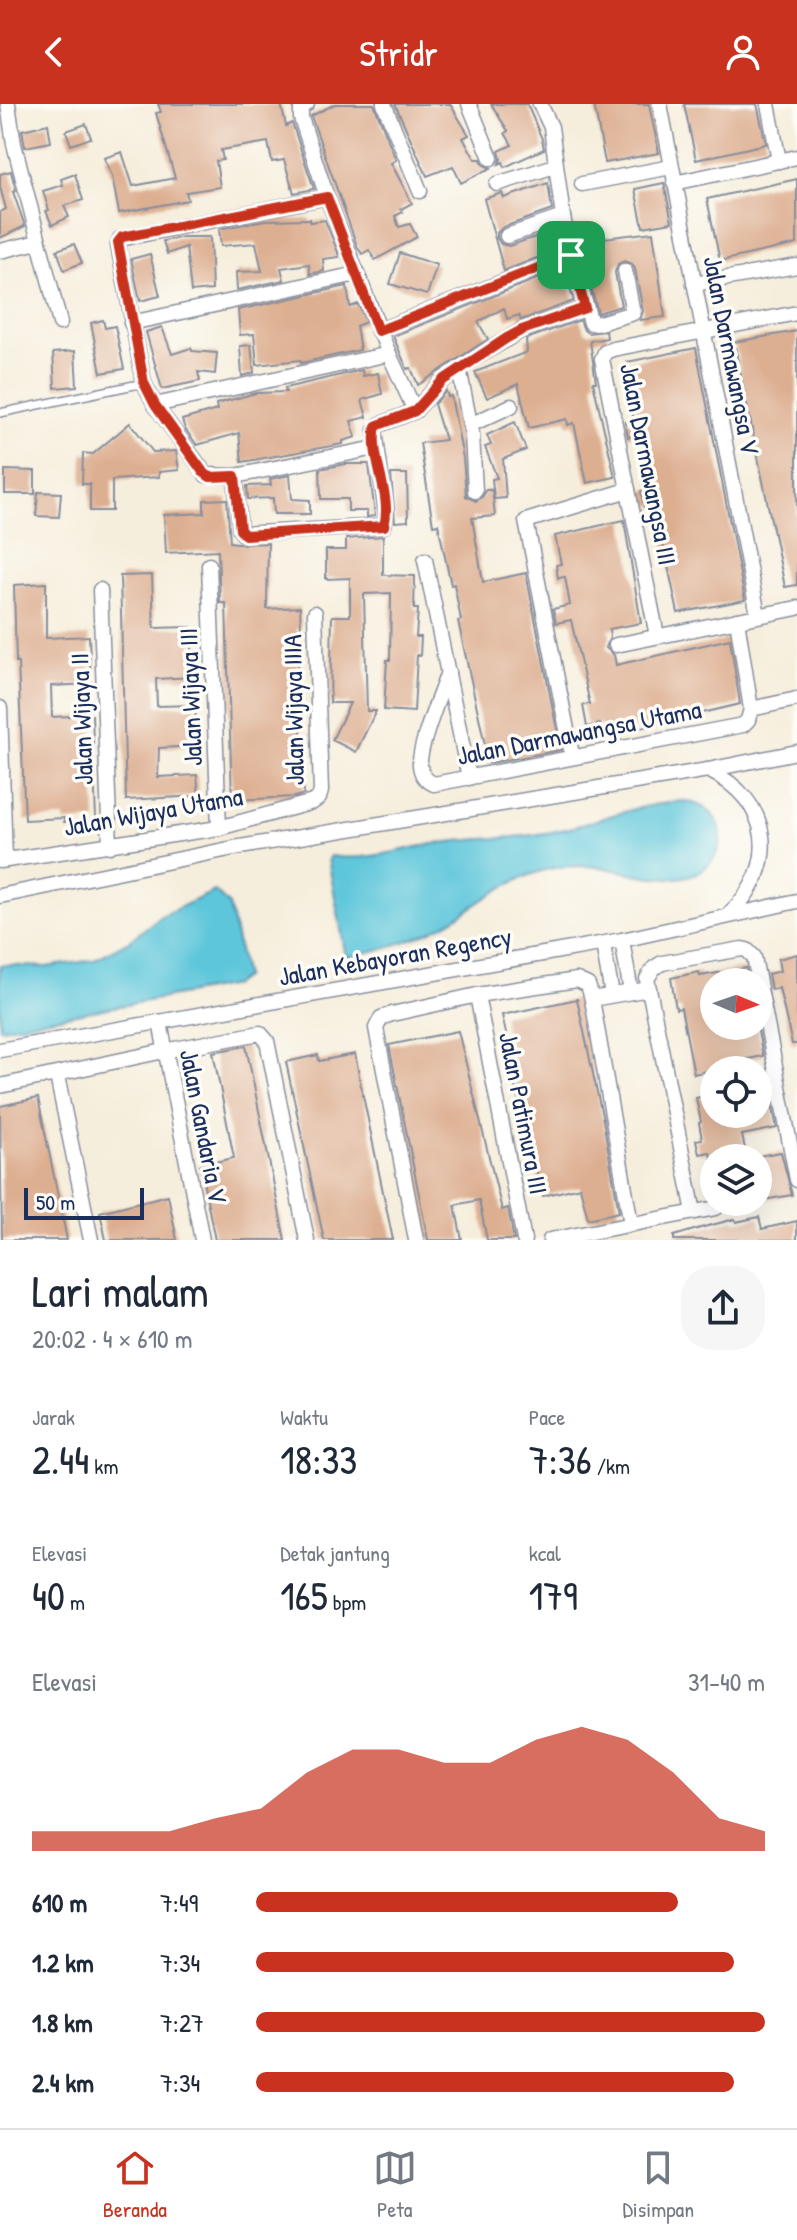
<!DOCTYPE html>
<html lang="id">
<meta charset="utf-8">
<style>
:root{--surface:#fff;--page:#f6f6f7;--text:#1f2937;--muted:#747a83;--line:#e0e1e3;--accent:#c8321e}
body{margin:0;font-family:"Patrick Hand",sans-serif;background:var(--page);color:var(--text);height:100vh;display:flex;flex-direction:column;font-size:30px;white-space:nowrap}
*{box-sizing:border-box;margin:0}
p{font-size:26px;color:var(--muted)}
.icon{flex:none;width:44px;height:44px;fill:none;stroke:currentColor;stroke-width:2;stroke-linecap:round;stroke-linejoin:round}
.map{position:relative;height:1136px;overflow:hidden}
.details{display:flex;flex-direction:column;background:var(--surface);flex:1}
.details>*{flex:none}
.needle{width:52px;rotate:92deg}
.controls{position:absolute;left:700px;top:864px;display:grid;gap:16px}
.controls a{display:grid;place-items:center;width:72px;height:72px;border-radius:50%;background:var(--surface);box-shadow:0 8px 32px #0002;font-size:40px}
.scale{position:absolute;left:24px;bottom:20px;width:120px;box-sizing:border-box;padding-left:8px;border:4px solid #1b2f5e;border-top:0;font-size:22px;line-height:28px;white-space:nowrap;color:#1b2f5e;-webkit-text-stroke:6px #fdfcf7;paint-order:stroke}
.pin{position:absolute;display:grid;place-items:center;width:68px;height:68px;color:#fff;margin:-34px;border-radius:16px;box-shadow:0 4px 12px #0006}
.round{display:grid;place-items:center;flex:none;width:84px;height:84px;border-radius:32px;background:var(--page)}
.head{display:flex;align-items:center;justify-content:space-between;height:136px;padding:0 32px}
h1{font-size:44px;font-weight:600;line-height:60px}
.metrics{display:grid;grid-template-columns:repeat(3,1fr);gap:12px;height:136px;padding:8px 32px}
.metrics div{display:grid;align-content:center}
.metrics b{font-size:40px;font-weight:600}
.metrics small{font-size:22px;font-weight:400}
.metrics p{font-size:22px}
.chart{height:224px;padding:16px 32px}
.chart p{display:flex;justify-content:space-between}
.chart svg{width:100%;height:144px;margin-top:8px;fill:var(--accent);opacity:.7}
ul{padding:0 32px;list-style:none;font-size:26px}
li{display:grid;grid-template-columns:128px 96px 1fr;align-items:center;height:60px}
li i{height:20px;border-radius:10px;background:var(--accent)}
header{display:flex;justify-content:space-between;align-items:center;height:104px;padding:0 32px;background:var(--accent);color:#fff;font-size:36px;font-weight:600}
.dock{display:flex;justify-content:space-around;align-items:center;height:112px;border-top:2px solid var(--line);background:var(--surface);font-size:22px;color:var(--muted)}
.dock a{display:grid;justify-items:center;gap:4px}
.dock .active{color:var(--accent)}
.map>svg:first-child{display:block}
</style>
<header><svg class="icon" aria-label="back" viewBox="0 0 24 24"><path d="M15 5l-7 7 7 7"/></svg>Stridr<svg class="icon" aria-label="person" viewBox="0 0 24 24"><circle cx="12" cy="8" r="4"/><path d="M4 21q1-7 8-7t8 7"/></svg></header>
<div class="map">
<svg width="797" height="1136" viewBox="0 0 797 1136">
<rect width="100%" height="100%" fill="#fdfcf7"/>
<filter id="ink" filterUnits="userSpaceOnUse"><feTurbulence type="fractalNoise" baseFrequency=".0125" numOctaves="2"/><feDisplacementMap in="SourceGraphic" scale="16" xChannelSelector="R" yChannelSelector="G"/><feConvolveMatrix kernelMatrix="1 2 1 2 8 2 1 2 1" color-interpolation-filters="sRGB"/></filter>
<filter id="wash" filterUnits="userSpaceOnUse"><feTurbulence type="fractalNoise" baseFrequency=".006" numOctaves="4" result="noise"/><feDisplacementMap in="SourceGraphic" scale="32" xChannelSelector="R" yChannelSelector="G"/><feGaussianBlur stdDeviation="1.8" result="paint"/><feColorMatrix in="noise" values="0 0 0 0 0 0 0 0 0 0 0 0 0 0 0 0 0 1.4 0 .05"/><feComposite in="paint" operator="in"/></filter>
<g filter="url(#wash)">
<rect width="100%" height="100%" fill="#f6eedc"/>
<!-- water -->
<g fill="#5dc6da" stroke="#3c7a9c" stroke-width="2">
<path d="M686,697C699,701 708,703 716,715C722,724 722,734 719,744C699,798 626,763 587,762C572,762 552,763 539,768C504,779 484,796 454,815C421,835 384,846 346,853L328,755L330,752C366,758 397,746 433,740C479,733 527,736 573,723C611,712 646,699 686,697Z"/>
<polygon points="215,787 229,801 245,873 234,881 0,924 0,861 46,863 94,856 129,837 161,812"/>
</g>
<g id="blocks">
<!-- building -->
<g fill="#ddaf91">
<polygon points="158,0 281,0 286,22 292,19 314,85 294,89 284,56 272,58 268,38 221,46 223,56 216,57 220,83 186,88 188,96 119,109 112,72 104,54 122,48 133,82 175,74 156,9 161,8"/>
<polygon points="335,0 374,0 396,56 391,59 412,99 401,105 403,108 395,112 399,123 410,120 417,133 375,156 369,146 362,150 357,142 311,12"/>
<polygon points="395,0 450,0 469,31 463,34 475,55 481,55 484,61 491,64 461,79 453,62 427,72"/>
<polygon points="491,0 527,0 542,35 544,45 505,63 503,58 499,60 501,55 499,47 512,41 505,29 508,27"/>
<polygon points="594,0 649,0 659,49 605,59"/>
<polygon points="684,0 757,0 766,40 696,56"/>
<polygon points="48,20 51,38 25,43 22,26"/>
<polygon points="86,20 91,34 71,41 66,27"/>
<polygon points="11,67 16,87 13,88 25,122 0,134 0,108 6,105 0,83 0,70"/>
<polygon points="75,70 83,96 64,102 69,113 52,121 46,107 49,106 43,87 63,81 61,75"/>
<polygon points="797,75 797,140 720,157 707,95"/>
<polygon points="548,79 552,106 503,123 497,129 497,134 501,140 509,142 556,126 559,145 504,167 484,95 502,89 504,94"/>
<polygon points="664,79 672,118 643,123 635,85"/>
<polygon points="310,115 310,118 325,116 338,148 339,153 323,155 324,167 310,170 309,160 281,164 284,176 237,186 236,168 262,167 256,139 221,142 219,125 265,116"/>
<polygon points="653,128 665,213 640,216 643,207 635,165 632,160 624,157 618,160 615,168 621,202 598,209 578,137"/>
<polygon points="182,133 210,133 212,186 191,188 186,143 167,150 163,137"/>
<polygon points="74,140 82,159 64,166 57,146"/>
<polygon points="400,149 437,161 427,191 390,180"/>
<polygon points="150,150 160,192 140,197 131,155"/>
<polygon points="564,164 574,197 521,216 519,211 507,215 504,204 478,218 488,235 418,281 411,264 407,265 393,232"/>
<polygon points="347,182 350,203 358,200 366,218 356,222 360,246 301,259 300,256 257,261 254,230 240,231 238,206"/>
<polygon points="103,216 105,224 115,222 124,265 101,269 91,219"/>
<polygon points="580,216 584,226 588,229 606,227 607,234 590,237 596,278 593,278 615,373 587,379 574,319 568,321 567,315 529,324 518,280 487,294 475,268 527,248 526,235"/>
<polygon points="162,223 172,250 191,244 192,247 217,249 215,270 198,268 200,277 162,285 146,228"/>
<polygon points="797,227 797,481 785,483 734,238"/>
<polygon points="251,241 254,269 242,272 240,242"/>
<polygon points="696,244 745,496 678,509 655,401 644,403 641,387 651,385 640,330 628,333 625,318 634,316 632,306 636,305 627,258"/>
<polygon points="75,247 77,282 55,284 53,249"/>
<polygon points="362,266 363,272 378,269 382,290 362,296 367,313 351,317 356,333 343,337 343,340 242,358 239,329 197,341 185,325 182,316 217,306 216,300 256,289 286,288 285,284"/>
<polygon points="446,287 448,293 451,292 463,354 466,392 476,397 483,392 485,386 492,386 495,412 472,414 483,478 526,469 561,646 489,659 458,517 461,516 454,480 451,481 438,420 433,421 420,339 445,336 434,300"/>
<polygon points="515,318 526,346 503,355 506,394 494,395 492,375 497,374 485,343 491,341 487,331"/>
<polygon points="130,319 153,348 176,347 179,366 159,368 159,373 112,376 112,407 90,407 90,380 82,380 83,349 93,350"/>
<polygon points="346,360 369,360 375,412 367,413 367,407 348,407 348,395 321,395 320,365"/>
<polygon points="5,366 35,367 35,390 5,390"/>
<polygon points="391,370 407,370 408,417 395,418"/>
<polygon points="290,371 292,395 310,396 310,410 274,410 273,394 248,395 247,382 271,381 270,375"/>
<polygon points="38,388 61,389 59,413 36,412"/>
<polygon points="227,395 230,438 244,440 268,439 267,505 300,503 301,524 296,524 304,690 295,693 232,696 226,499 220,499 218,446 166,449 164,411 204,409 204,396"/>
<polygon points="624,416 641,519 609,525 610,533 606,544 614,551 616,561 730,535 740,600 602,633 600,620 587,623 583,601 590,600 571,516 556,519 553,505 570,501 565,473 558,474 556,461 561,460 555,432"/>
<polygon points="383,432 383,471 415,472 414,505 418,505 416,533 421,533 420,552 417,551 414,608 384,606 387,556 390,556 391,489 364,490 367,607 376,607 356,648 332,636 350,599 330,599 332,512 350,512 350,474 326,475 326,446 346,446 346,435"/>
<polygon points="152,471 154,524 191,523 192,543 193,573 156,575 157,602 195,601 197,642 159,644 158,673 197,671 199,692 126,696 120,472"/>
<polygon points="46,479 46,534 89,532 91,580 51,582 52,613 92,611 96,716 64,718 64,714 25,716 18,559 16,559 14,481"/>
<polygon points="797,850 797,940 792,940 779,884 771,886 768,870 780,867 778,855"/>
<polygon points="746,864 749,878 714,878 714,891 704,892 709,917 714,916 714,922 757,922 763,952 723,960 723,963 694,970 681,904 676,905 671,874 699,868 700,872"/>
<polygon points="577,895 603,1016 619,1108 588,1115 580,1083 543,1092 505,944 509,943 502,911"/>
<polygon points="458,927 502,1106 508,1104 514,1136 487,1136 479,1096 455,1101 462,1136 428,1136 389,941"/>
<polygon points="246,942 262,1022 285,1136 215,1136 200,1061 234,1054 213,948"/>
<polygon points="355,950 360,977 393,1136 324,1136 286,958 318,951 319,957"/>
<polygon points="768,979 777,1024 742,1031 747,1054 711,1054 710,1048 699,1050 696,1036 702,1035 699,1019 701,1018 696,994 714,989 714,1010 758,1010 758,981"/>
<polygon points="38,994 67,1136 2,1136 0,1002"/>
<polygon points="781,1048 792,1091 758,1097 758,1052"/>
<polygon points="168,1091 177,1136 106,1136 100,1108"/>
<polygon points="759,1113 762,1125 797,1117 797,1136 674,1136 674,1132 704,1123 735,1115 736,1118"/>
</g>
</g>
</g>
<g filter="url(#ink)">
<use href="#blocks" fill-opacity="0" stroke="#888e9d" stroke-width="2"/>
<g fill="none" stroke-linecap="round" stroke-linejoin="round">
<!-- service casing -->
<g stroke="#888e9d" stroke-width="10">
<polyline id="service" points="0,309 144,279"/>
</g>
<!-- minor casing -->
<g stroke="#888e9d" stroke-width="17">
<g id="minor">
<polyline points="8,0 14,40 60,219"/>
<polyline points="384,0 420,87"/>
<polyline points="469,0 491,54"/>
<polyline points="540,0 551,23 563,113 571,151 591,219 596,220 633,209 625,167"/>
<polyline points="660,0 758,511"/>
<polyline points="768,0 779,57"/>
<polyline points="674,79 797,53"/>
<polyline points="497,80 555,62"/>
<polyline points="582,80 671,63"/>
<polyline points="327,93 120,135 118,141 144,279 155,301 206,371 235,372 376,344"/>
<polyline points="507,132 563,113"/>
<polyline points="0,147 38,138"/>
<polyline points="694,180 797,162"/>
<polyline points="131,219 357,170"/>
<polyline points="378,227 571,151"/>
<polyline points="459,264 522,226 585,204"/>
<polyline points="155,301 389,250 327,93 301,14 301,4 307,0"/>
<polyline points="415,307 442,277 459,264 472,330 475,387"/>
<polyline points="470,321 511,302"/>
<polyline points="235,372 240,426 243,430 384,422 386,410 375,326 379,321 415,307 389,250"/>
<polyline points="425,456 469,674"/>
<polyline points="209,461 219,724"/>
<polyline points="100,486 110,742"/>
<polyline points="657,532 602,255 605,248 613,245 797,209"/>
<polyline points="616,541 797,504"/>
<path d="M448,568C441,589 418,643 420,661C421,671 425,676 434,680L743,621L748,616L751,605L737,516"/>
<polyline points="0,604 5,756"/>
<polyline points="751,605 797,595"/>
<polyline points="572,651 526,417 628,386"/>
<path d="M708,666C773,697 780,763 729,810"/>
<polyline points="0,757 219,724 313,698 319,694 321,687 315,509"/>
<polyline points="0,792 234,744 708,666 797,648"/>
<polyline points="622,836 631,888"/>
<polyline points="603,840 612,891"/>
<polyline points="477,891 524,1136"/>
<polyline points="592,895 649,885"/>
<polyline points="160,918 202,1136"/>
<polyline points="0,946 622,836 797,797"/>
<polyline points="57,972 91,1136"/>
<polyline points="0,982 164,947 260,929 267,937 307,1136"/>
<polyline points="694,1108 647,875 654,864 662,859 742,845 747,846 754,853 797,1076"/>
<polyline points="416,1136 376,924 381,914 392,910 477,891 577,876 588,881 592,895 631,1120"/>
<polyline points="550,1136 716,1104"/>
</g>
</g>
<!-- service -->
<use href="#service" stroke="#fff" stroke-width="7"/>
<!-- minor -->
<use href="#minor" stroke="#fff" stroke-width="14"/>
</g>
</g>
<g fill="none" stroke-linecap="round" stroke-linejoin="round" filter="url(#ink)">
<!-- route casing -->
<g stroke="#fff" stroke-width="16">
<path id="route" d="M327,93L378,227L571,151L585,204L522,226L507,234L442,277L415,307L376,322C369,354 393,391 384,422L245,431L240,426L235,372L210,373L203,368L155,301L144,279L118,138L122,133Z"/>
</g>
<!-- route -->
<use href="#route" stroke="#c8321e" stroke-width="10"/>
</g>
<g text-anchor="middle" dominant-baseline="central" stroke-width="7" stroke-linejoin="round" paint-order="stroke">
<!-- street labels -->
<g font-size="26" fill="#1b2f5e" stroke="#fdfcf7">
<text transform="translate(732 251) rotate(79)">Jalan Darmawangsa V</text>
<text transform="translate(649 360) rotate(79)">Jalan Darmawangsa III</text>
<text transform="translate(190 593) rotate(-92)">Jalan Wijaya III</text>
<text transform="translate(293 606) rotate(-91)">Jalan Wijaya IIIA</text>
<text transform="translate(81 615) rotate(-92)">Jalan Wijaya II</text>
<text transform="translate(579 628) rotate(-11)">Jalan Darmawangsa Utama</text>
<text transform="translate(153 707) rotate(-10)">Jalan Wijaya Utama</text>
<text transform="translate(395 852) rotate(-10)">Jalan Kebayoran Regency</text>
<text transform="translate(524 1009) rotate(79)">Jalan Patimura III</text>
<text transform="translate(204 1022) rotate(79)">Jalan Gandaria V</text>
</g>
</g>
</svg>
<div class="controls">
<a><svg class="needle" viewBox="-14 -14 28 28"><path d="M0-13l5 13h-10z" fill="#e53935"/><path d="M0 13l5-13h-10z" fill="#747a83"/></svg></a>
<a><svg class="icon" aria-label="locate" viewBox="0 0 24 24"><circle cx="12" cy="12" r="6"/><path d="M12 2v4M12 18v4M2 12h4M18 12h4"/></svg></a>
<a><svg class="icon" aria-label="layers" viewBox="0 0 24 24"><path d="M12 4l9 5-9 5-9-5zM3 14l9 5 9-5"/></svg></a>
</div>
<div class="scale">50 m</div>
<div class="pin" style="left:571px;top:151px;background:#1e9e55"><svg class="icon" aria-label="arrive" viewBox="0 0 24 24"><path d="M6 21V4h12l-3 4 3 4H6"/></svg></div>
</div>
<section class="details">
<div class="head"><div><h1>Lari malam</h1><p>20:02 · 4 × 610 m</p></div><a class="round"><svg class="icon" aria-label="share" viewBox="0 0 24 24"><path d="M12 15V3M7 8l5-5 5 5M5 13v7h14v-7"/></svg></a></div>
<div class="metrics">
<div><p>Jarak</p><b>2.44<small> km</small></b></div>
<div><p>Waktu</p><b>18:33</b></div>
<div><p>Pace</p><b>7:36<small> /km</small></b></div>
</div>
<div class="metrics">
<div><p>Elevasi</p><b>40<small> m</small></b></div>
<div><p>Detak jantung</p><b>165<small> bpm</small></b></div>
<div><p>kcal</p><b>179</b></div>
</div>
<div class="chart"><p><span>Elevasi</span>31–40 m</p>
<svg viewBox="0 0 160 44" preserveAspectRatio="none"><path d="M0 44V38L10 38L20 38L30 38L40 34L50 31L60 20L70 13L80 13L90 17L100 17L110 10L120 6L130 10L140 20L150 34L160 38V44z"/></svg>
</div>
<ul>
<li><b>610 m</b>7:49<i style="width:83%"></i></li>
<li><b>1.2 km</b>7:34<i style="width:94%"></i></li>
<li><b>1.8 km</b>7:27<i style="width:100%"></i></li>
<li><b>2.4 km</b>7:34<i style="width:94%"></i></li>
</ul>
</section>
<nav class="dock">
<a class="active"><svg class="icon" aria-label="home" viewBox="0 0 24 24"><path d="M3 11l9-7 9 7M6 9v11h12V9"/></svg>Beranda</a>
<a><svg class="icon" aria-label="map" viewBox="0 0 24 24"><path d="M3 6l6-2 6 2 6-2v14l-6 2-6-2-6 2zM9 4v14M15 6v14"/></svg>Peta</a>
<a><svg class="icon" aria-label="saved" viewBox="0 0 24 24"><path d="M7 4h10v16l-5-4-5 4z"/></svg>Disimpan</a>
</nav>
